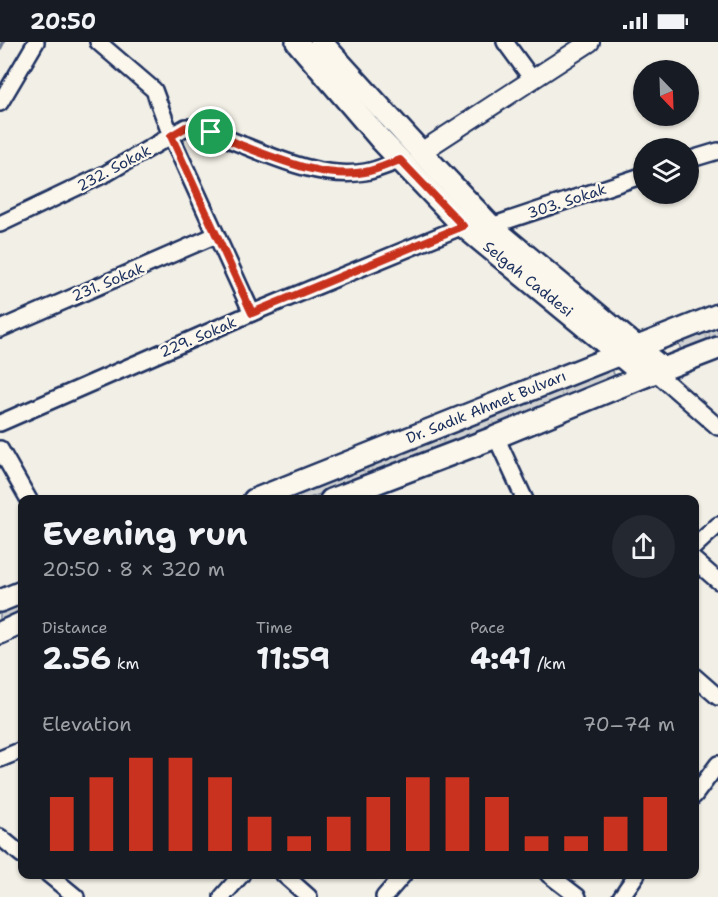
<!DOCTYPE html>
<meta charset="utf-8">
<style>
:root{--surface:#171b24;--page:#242831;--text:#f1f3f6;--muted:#9ea1a6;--accent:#c8321e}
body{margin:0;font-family:"Shantell Sans",sans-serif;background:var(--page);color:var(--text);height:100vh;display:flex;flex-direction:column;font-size:22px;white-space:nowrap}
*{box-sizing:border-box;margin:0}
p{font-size:20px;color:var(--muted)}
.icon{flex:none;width:33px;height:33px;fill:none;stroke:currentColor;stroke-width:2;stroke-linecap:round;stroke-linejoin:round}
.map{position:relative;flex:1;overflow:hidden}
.side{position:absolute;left:18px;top:453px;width:681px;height:384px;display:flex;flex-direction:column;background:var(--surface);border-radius:12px;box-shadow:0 2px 4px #0004}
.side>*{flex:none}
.needle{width:39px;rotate:157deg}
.buttons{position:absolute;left:633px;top:18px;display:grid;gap:12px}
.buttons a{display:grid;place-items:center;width:66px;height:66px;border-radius:50%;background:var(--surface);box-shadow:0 2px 4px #0004;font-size:30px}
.pin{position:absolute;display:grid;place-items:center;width:51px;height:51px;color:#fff;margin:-26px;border:3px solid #fff;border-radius:50%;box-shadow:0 2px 6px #0007}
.round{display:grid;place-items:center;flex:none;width:63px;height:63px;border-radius:32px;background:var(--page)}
.summary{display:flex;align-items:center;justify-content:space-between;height:102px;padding:0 24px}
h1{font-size:33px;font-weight:700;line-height:45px}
.figures{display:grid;grid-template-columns:repeat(3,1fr);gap:9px;height:102px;padding:6px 24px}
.figures div{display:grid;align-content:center}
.figures b{font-size:30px;font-weight:700}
.figures small{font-size:16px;font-weight:400}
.figures p{font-size:16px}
.chart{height:168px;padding:12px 24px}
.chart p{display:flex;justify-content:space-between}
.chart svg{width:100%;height:108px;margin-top:6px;stroke:var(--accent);stroke-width:6}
.status{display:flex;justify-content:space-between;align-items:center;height:42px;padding:0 30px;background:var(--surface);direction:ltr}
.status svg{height:16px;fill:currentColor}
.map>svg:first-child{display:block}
</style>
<div class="status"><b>20:50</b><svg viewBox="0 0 49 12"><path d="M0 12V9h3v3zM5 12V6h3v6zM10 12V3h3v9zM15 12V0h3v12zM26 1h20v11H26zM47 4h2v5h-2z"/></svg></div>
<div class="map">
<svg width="718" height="855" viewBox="0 0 718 855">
<defs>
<pattern id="grass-tufts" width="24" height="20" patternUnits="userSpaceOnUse" patternTransform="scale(1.5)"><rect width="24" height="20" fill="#d2d3d2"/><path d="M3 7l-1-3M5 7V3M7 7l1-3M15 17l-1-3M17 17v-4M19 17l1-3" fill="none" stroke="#b4b5b7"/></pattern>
</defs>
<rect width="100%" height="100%" fill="#f2efe6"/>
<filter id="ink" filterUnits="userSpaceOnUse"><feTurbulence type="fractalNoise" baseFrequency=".0167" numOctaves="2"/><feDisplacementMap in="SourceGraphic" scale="12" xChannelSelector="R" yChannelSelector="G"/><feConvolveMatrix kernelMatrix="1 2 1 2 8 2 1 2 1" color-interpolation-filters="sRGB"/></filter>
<g filter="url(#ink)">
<!-- grass -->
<g fill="url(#grass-tufts)" stroke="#768198" stroke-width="1.5">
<polygon points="718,286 718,296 681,310 679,301"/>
<polygon points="612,327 618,342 307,457 282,458"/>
<polygon points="22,561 22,572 0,581 0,570"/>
</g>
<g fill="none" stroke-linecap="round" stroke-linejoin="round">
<!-- stream -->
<polyline stroke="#707b93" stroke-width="4.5" points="0,6 3,0"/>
<!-- minor casing -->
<g stroke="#1b2f5e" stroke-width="20">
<g id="minor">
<polyline points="98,0 154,48 171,94 252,271"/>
<polyline points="505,0 532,37"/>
<polyline points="0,61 36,0"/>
<polyline points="688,118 718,109"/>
<path d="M0,182L107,131L186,85C206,87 225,96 243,103C280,118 325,137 365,130C377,128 389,122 400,119"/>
<polyline points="491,184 644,133"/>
<polyline points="0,287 216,193"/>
<polyline points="655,330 718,385"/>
<polyline points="0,381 252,271 463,184"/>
<polyline points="496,395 525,458"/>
<polyline points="0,407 29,458"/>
<polyline points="694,505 718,483"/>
<polyline points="694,518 718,539"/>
<polyline points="694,634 718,655"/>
<polyline points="0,717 22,708"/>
<polyline points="694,754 718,722"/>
<polyline points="0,795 22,813"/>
<polyline points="48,832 76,855"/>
<polyline points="283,832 309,855"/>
<polyline points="548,832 578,855"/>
<polyline points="222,855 242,832"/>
<polyline points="384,855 404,832"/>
<polyline points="621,855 637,832"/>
</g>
</g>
<!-- tertiary casing -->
<g stroke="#1b2f5e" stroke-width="22">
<polyline id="tertiary" points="421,110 590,0"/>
</g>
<!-- secondary casing -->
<g stroke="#1b2f5e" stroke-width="26">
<g id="secondary">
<polyline points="297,0 381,98 463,184 645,334"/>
<polyline points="321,0 421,110 491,184 663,327"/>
<polyline points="254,458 718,273"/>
<polyline points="331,458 496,395 645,334 718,306"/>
<polyline points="0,559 22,550"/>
<polyline points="0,591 22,581"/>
</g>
</g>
<!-- minor -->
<use href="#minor" stroke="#fbf7ec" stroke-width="15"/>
<!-- tertiary -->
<use href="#tertiary" stroke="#fbf7ec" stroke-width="18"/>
<!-- secondary -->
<use href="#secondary" stroke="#fbf7ec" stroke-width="21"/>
</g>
</g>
<g fill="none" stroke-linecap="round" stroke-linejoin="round" filter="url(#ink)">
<!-- route casing -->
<g stroke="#fff" stroke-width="12">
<path id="route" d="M186,85C206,87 225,96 243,104C280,118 325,137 365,130C377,128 389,122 400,118L463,184L252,271L171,94Z"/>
</g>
<!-- route -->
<use href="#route" stroke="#c8321e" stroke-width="8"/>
</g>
<g text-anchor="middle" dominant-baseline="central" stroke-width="5" stroke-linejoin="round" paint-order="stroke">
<!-- street labels -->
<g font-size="15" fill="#1b2f5e" stroke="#fbf7ec">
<text transform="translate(114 126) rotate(-28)">232. Sokak</text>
<text transform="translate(567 159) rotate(-18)">303. Sokak</text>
<text transform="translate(528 237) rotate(39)">Selgah Caddesi</text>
<text transform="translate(108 240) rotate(-23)">231. Sokak</text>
<text transform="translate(198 295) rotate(-23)">229. Sokak</text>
<text transform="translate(486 365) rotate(-22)">Dr. Sadık Ahmet Bulvarı</text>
</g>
</g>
</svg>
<div class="buttons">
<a><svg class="needle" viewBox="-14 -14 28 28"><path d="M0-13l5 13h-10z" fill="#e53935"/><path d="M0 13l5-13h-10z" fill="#9ea1a6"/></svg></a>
<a><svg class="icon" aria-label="layers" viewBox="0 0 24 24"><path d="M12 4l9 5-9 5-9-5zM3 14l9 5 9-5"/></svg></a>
</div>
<div class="pin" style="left:211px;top:90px;background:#1e9e55"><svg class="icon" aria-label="arrive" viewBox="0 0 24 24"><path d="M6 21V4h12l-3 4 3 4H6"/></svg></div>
<section class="side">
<div class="summary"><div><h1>Evening run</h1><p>20:50 · 8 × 320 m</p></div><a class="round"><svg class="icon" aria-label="share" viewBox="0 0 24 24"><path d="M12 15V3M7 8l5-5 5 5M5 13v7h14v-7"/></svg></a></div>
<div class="figures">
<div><p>Distance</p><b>2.56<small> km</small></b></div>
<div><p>Time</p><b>11:59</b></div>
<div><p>Pace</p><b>4:41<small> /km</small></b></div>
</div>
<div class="chart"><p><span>Elevation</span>70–74 m</p>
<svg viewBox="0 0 160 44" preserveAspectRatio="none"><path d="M5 44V22M15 44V14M25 44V6M35 44V6M45 44V14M55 44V30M65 44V38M75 44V30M85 44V22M95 44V14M105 44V14M115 44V22M125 44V38M135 44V38M145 44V30M155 44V22"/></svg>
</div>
</section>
</div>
